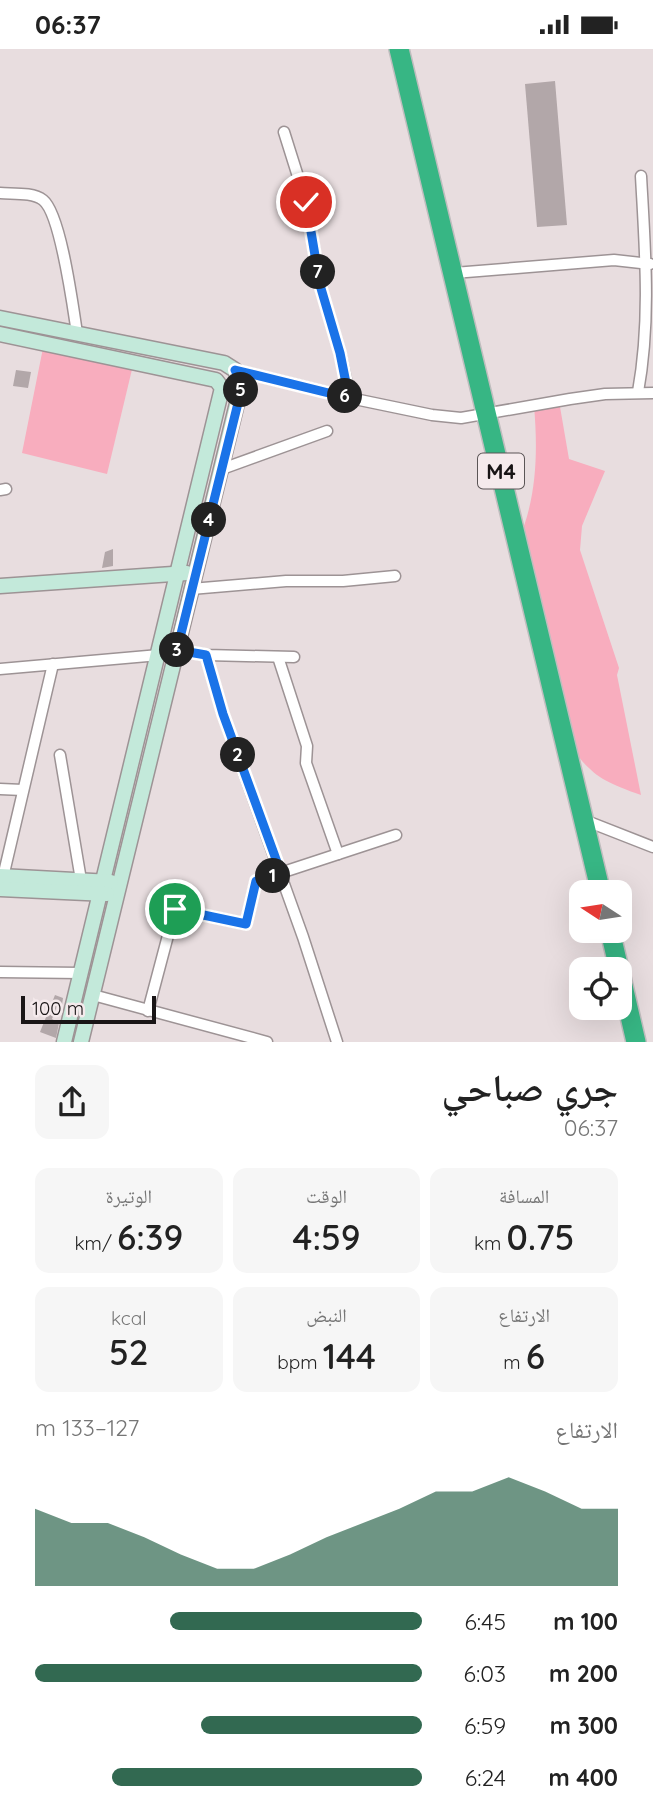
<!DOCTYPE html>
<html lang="ar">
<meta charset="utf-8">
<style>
:root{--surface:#fff;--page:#f6f6f6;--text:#222;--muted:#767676;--accent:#326951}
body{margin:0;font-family:Quicksand,"Noto Naskh Arabic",sans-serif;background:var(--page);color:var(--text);direction:rtl;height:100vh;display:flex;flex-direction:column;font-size:26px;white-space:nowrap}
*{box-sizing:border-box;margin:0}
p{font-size:23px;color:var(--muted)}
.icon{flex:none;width:38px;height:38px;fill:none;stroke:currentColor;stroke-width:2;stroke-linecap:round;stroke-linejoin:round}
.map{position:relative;height:993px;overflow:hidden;direction:ltr}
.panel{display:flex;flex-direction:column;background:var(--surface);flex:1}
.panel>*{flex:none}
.needle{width:46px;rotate:282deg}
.tools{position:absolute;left:569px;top:831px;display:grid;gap:14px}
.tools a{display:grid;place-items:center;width:63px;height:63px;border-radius:14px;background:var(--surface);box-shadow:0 7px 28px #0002;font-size:35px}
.scale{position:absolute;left:21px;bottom:18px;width:135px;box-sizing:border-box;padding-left:7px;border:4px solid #191516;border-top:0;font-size:19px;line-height:24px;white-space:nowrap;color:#191516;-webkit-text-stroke:5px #f5eaec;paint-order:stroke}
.pin{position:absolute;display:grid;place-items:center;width:60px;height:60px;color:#fff;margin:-30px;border:4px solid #fff;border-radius:50%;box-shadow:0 2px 7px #0007}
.km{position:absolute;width:35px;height:35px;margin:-18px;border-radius:50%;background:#222;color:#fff;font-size:19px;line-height:35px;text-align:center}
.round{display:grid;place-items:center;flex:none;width:74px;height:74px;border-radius:14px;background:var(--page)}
.headline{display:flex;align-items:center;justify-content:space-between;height:119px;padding:0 35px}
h1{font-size:38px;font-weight:600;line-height:52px}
.metrics{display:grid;grid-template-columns:repeat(3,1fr);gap:10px;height:119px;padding:7px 35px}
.metrics div{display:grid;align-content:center;border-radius:14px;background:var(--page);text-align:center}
.metrics b{font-size:35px;font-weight:600}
.metrics small{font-size:19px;font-weight:400}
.metrics p{font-size:19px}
.chart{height:196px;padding:14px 35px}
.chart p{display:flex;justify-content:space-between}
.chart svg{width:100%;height:126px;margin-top:7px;fill:var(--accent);opacity:.7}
ul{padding:0 35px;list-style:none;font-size:23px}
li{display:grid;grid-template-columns:112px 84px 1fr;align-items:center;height:52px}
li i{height:18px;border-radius:9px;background:var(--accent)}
.status{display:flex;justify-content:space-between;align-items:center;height:49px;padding:0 35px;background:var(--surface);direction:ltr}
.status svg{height:19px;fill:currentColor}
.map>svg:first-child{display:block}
</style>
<div class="status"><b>06:37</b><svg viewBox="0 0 49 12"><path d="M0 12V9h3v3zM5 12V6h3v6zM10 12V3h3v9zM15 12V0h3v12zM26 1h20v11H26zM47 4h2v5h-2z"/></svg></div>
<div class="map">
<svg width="653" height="993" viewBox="0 0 653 993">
<rect width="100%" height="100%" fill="#e8dddf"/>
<!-- green -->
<g fill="#f8adbe">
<polygon points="44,294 134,312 107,425 22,404"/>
<path d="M559,352L569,410L605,422L582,477L580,501L619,619L617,626L641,746C598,731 590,725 564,688L518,492C537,450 538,402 534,357Z"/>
</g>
<!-- building -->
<g fill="#b2a7a9">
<polygon points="555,32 567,176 537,178 525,35"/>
<polygon points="16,321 31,323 28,339 13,337"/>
<polygon points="113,500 113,517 102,519 105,503"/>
<polygon points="55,946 63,949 62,956 57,957 52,970 59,974 56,989 40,983"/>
</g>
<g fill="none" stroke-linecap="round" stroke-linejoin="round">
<!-- street casing -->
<g stroke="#9d9395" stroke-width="13">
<g id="street">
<polyline points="284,83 306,153 320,236 340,304 350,349"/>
<path d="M0,144C13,145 33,143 43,151C61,165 73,259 77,284"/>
<polyline points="454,224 614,211 650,215"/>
<polyline points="235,321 350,349 432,366 461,369 570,350 605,345 653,344"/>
<path d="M638,343C651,271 645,200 641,127"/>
<polyline points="222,420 327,382"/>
<polyline points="0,441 6,440"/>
<polyline points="191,540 286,532 343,532 395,527"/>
<polyline points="177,601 206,606 294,608"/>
<polyline points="206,606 223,665 303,888 337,993"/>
<polyline points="278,608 307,697 306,714 338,805"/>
<polyline points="0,620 159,606"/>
<polyline points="60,706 81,831"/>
<polyline points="0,740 23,741"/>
<polyline points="584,771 653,798"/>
<polyline points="3,828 53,615"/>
<polyline points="0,923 81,924"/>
<polyline points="93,946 267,993"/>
<polyline points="148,962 175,860 246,875 256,832 396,786"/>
</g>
</g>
<!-- secondary casing -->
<g stroke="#9d9395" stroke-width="17">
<g id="secondary">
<polyline points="0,269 224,314 235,321 241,338 81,993"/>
<polyline points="0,285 216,331 222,339 64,993"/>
<polyline points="0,537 187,524"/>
<polyline points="0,827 111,833"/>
<polyline points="0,840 107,845"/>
</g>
</g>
<!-- highway casing -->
<g stroke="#bfbdbe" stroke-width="22">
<g id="highway">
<polyline points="399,0 601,844"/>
<polyline points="610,882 619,920"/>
<polyline points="620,924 636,993"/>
</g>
</g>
<!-- street -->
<use href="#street" stroke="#fff" stroke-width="10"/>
<!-- secondary -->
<use href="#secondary" stroke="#c3e9da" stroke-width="14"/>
<!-- highway -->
<use href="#highway" stroke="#37b684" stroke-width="19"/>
</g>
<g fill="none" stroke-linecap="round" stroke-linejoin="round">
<!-- route casing -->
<g stroke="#fff" stroke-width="14">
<polyline id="route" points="175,860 246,875 256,832 281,824 223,665 206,606 177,601 240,346 240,332 235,321 349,349 340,304 320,236 306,153"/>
</g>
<!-- route -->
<use href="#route" stroke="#1a73e8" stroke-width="9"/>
</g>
<g text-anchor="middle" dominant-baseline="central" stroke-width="5" stroke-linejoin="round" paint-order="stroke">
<!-- shield labels -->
<rect fill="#f5eaec" stroke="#5b5556" stroke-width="2" x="478" y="404.5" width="46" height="35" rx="5"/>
<g font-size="21" font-weight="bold" fill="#191516">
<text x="501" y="422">M4</text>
</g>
</g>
</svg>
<div class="tools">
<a><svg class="needle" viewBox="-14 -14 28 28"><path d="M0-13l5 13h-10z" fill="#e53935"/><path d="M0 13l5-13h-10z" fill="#767676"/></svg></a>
<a><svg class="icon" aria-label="locate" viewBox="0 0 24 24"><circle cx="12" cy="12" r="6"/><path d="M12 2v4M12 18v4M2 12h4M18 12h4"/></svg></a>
</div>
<div class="scale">100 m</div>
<div class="pin" style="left:175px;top:860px;background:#1e9e55"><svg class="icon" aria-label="arrive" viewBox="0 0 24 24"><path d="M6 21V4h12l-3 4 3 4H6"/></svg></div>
<div class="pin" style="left:306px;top:153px;background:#d93025"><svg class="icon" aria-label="check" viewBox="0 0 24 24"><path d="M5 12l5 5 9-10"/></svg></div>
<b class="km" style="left:273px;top:827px">1</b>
<b class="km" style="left:238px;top:706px">2</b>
<b class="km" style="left:177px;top:601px">3</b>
<b class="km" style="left:209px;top:471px">4</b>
<b class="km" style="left:241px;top:341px">5</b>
<b class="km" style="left:345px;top:347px">6</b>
<b class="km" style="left:318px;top:223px">7</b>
</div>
<section class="panel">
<div class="headline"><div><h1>جري صباحي</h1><p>06:37</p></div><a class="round"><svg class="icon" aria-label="share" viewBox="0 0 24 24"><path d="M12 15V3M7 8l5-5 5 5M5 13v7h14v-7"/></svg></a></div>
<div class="metrics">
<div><p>المسافة</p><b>0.75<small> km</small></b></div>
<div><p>الوقت</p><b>4:59</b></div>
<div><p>الوتيرة</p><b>6:39<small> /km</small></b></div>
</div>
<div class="metrics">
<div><p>الارتفاع</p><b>6<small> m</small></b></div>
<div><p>النبض</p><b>144<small> bpm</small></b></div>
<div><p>kcal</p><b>52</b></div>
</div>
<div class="chart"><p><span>الارتفاع</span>127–133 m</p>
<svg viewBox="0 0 160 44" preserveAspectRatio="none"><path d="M0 44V17L10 22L20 22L30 27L40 33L50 38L60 38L70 33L80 27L90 22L100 17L110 11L120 11L130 6L140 11L150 17L160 17V44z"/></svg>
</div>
<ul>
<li><b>100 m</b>6:45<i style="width:65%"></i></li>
<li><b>200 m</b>6:03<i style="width:100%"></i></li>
<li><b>300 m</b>6:59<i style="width:57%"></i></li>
<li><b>400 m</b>6:24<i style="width:80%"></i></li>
</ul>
</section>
